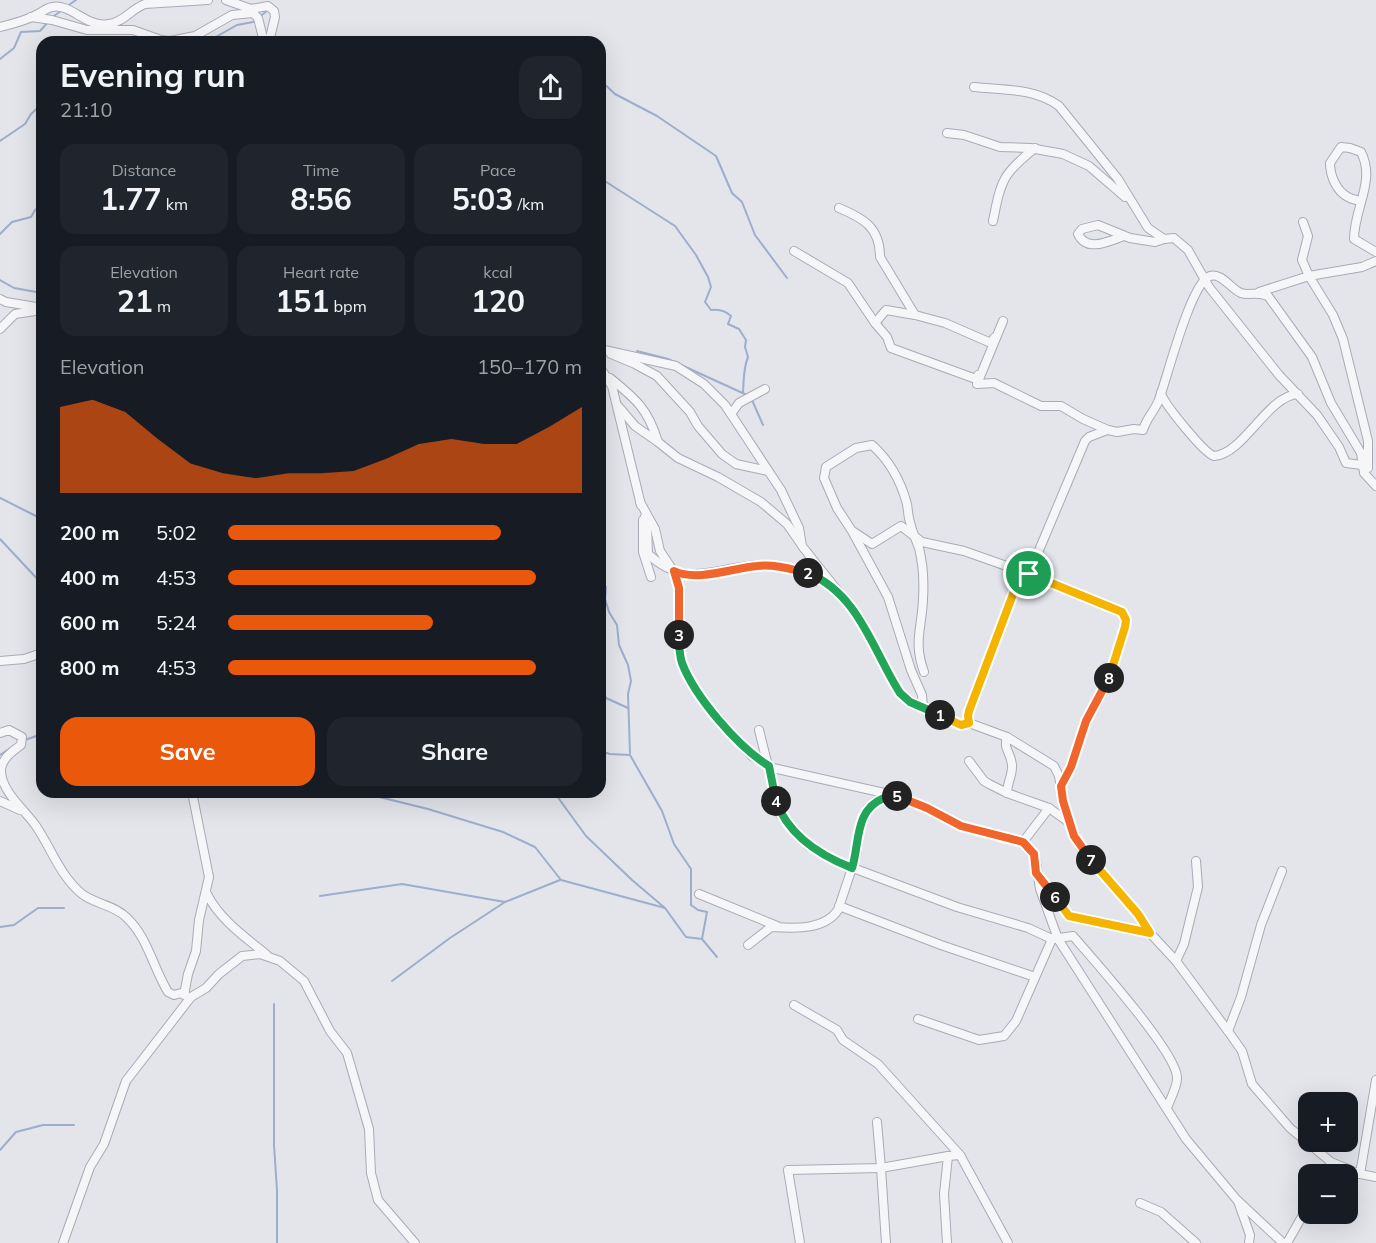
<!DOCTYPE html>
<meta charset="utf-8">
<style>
:root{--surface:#171b24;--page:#20242c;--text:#f1f3f6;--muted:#9ea1a6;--accent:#ea580c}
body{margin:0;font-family:Mulish,sans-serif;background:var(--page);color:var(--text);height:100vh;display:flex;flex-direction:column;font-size:22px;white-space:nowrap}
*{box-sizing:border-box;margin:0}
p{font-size:20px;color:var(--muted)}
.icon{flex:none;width:33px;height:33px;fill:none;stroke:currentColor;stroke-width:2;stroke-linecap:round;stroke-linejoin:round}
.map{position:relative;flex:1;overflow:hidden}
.details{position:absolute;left:36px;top:36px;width:570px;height:762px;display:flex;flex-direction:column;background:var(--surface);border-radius:18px;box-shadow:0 6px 24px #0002}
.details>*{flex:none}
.controls{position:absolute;left:1298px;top:1092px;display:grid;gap:12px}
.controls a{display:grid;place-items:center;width:60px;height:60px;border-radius:12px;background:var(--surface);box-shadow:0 6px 24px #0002;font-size:30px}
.pin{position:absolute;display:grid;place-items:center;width:51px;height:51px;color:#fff;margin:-26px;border:3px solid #fff;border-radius:50%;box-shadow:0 2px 6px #0007}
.km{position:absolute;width:30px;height:30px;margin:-15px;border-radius:50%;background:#222;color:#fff;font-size:16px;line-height:30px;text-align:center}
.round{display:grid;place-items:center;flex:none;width:63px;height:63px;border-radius:18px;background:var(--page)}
.summary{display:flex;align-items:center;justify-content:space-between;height:102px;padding:0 24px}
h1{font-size:33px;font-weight:700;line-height:45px}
.stats{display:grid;grid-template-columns:repeat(3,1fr);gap:9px;height:102px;padding:6px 24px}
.stats div{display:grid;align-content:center;border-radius:15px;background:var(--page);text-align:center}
.stats b{font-size:30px;font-weight:700}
.stats small{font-size:16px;font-weight:400}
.stats p{font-size:16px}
.chart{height:168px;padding:12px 24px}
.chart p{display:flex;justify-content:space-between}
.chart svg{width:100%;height:108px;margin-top:6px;fill:var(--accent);opacity:.7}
.button{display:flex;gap:12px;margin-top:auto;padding:12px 24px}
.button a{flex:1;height:69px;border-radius:18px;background:var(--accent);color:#fff;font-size:24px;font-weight:700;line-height:69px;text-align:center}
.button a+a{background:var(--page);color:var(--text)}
ul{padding:0 24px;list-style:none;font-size:20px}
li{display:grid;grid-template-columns:96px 72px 1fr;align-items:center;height:45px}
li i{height:15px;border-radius:8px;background:var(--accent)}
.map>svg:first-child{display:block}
</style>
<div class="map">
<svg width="1376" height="1243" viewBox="0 0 1376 1243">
<rect width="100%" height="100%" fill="#e3e5eb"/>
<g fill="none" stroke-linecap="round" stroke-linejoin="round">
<!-- stream -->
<g stroke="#9daecc" stroke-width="2">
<polyline points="66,7 76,0"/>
<polyline points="51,18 61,11"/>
<polyline points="207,42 237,25 253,22 268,10"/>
<polyline points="443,42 448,39 492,41"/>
<polyline points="0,59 14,48 21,32 40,31 48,22"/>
<polyline points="600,80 615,94 657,116 716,156 732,193 742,202 755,235 787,278"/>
<polyline points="0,141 25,124 31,114 42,104"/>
<path d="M600,178L675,226L696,255L708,277L711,287L705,302L711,310C718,309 726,311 731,316L728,324L739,329L746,340L745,347L748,357C743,369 744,380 743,392"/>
<polyline points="0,234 12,222 31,217 35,210 42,205"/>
<polyline points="0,280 14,288 42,293"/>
<polyline points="637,351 668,359 747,395"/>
<polyline points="752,400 763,425"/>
<polyline points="0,498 42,519"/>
<polyline points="0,539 42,584"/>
<polyline points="600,581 606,587 605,599 609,612 617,625 619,645 628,665 631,681 628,694 630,753"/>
<polyline points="600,685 606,698 628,708"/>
<polyline points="25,740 42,734"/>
<polyline points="600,751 610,754 630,755 662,811 674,844 691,869 691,905 698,910 707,912 702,939"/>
<polyline points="0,755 20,742"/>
<polyline points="359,792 428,809 503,832 535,847 561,880 665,908"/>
<polyline points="554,792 586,836 632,880 665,908 686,937 702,939 717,957"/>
<polyline points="320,896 402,884 505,902 560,880"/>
<polyline points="0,927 14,925 38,908 64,908"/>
<polyline points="392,981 450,938 505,902"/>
<polyline points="274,1004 274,1145 277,1190 277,1243"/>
<polyline points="0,1150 16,1132 43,1125 74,1125"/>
</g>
<!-- street casing -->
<g stroke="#a8abb6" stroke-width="10">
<g id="street">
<polyline points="226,0 251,9 268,6 274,11 275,17 269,42"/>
<polyline points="31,17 52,20 87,30 133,30 161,40 170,41 195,36 232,15 253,13 258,18 264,42"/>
<path d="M0,27C12,24 25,21 36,15C41,13 46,8 52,7C71,3 86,28 109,24C124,22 131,9 145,4L208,0"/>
<path d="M974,87C1003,90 1035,88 1059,106L1118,179L1148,228L1164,239L1174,238L1188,250L1209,287L1279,375L1317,415L1339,447L1346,463L1362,465"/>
<polyline points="947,133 964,135 1000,147 1030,148 1063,154 1089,166 1125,197"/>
<path d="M1361,202C1357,199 1352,200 1348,197C1336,191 1330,175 1330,163L1341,147L1350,148L1361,152C1376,181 1354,208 1354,239L1376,252"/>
<path d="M839,208C863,218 880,227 880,257L915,315"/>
<path d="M993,221C1001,181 1002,174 1035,148"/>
<path d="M1124,236C1109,241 1087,253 1078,234L1082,229L1098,225L1130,238L1155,242L1164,239"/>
<polyline points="794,251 848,283 875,323 886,310 915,315 945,323 991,343 994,338"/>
<polyline points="1259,292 1309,276 1302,260 1308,236 1303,222"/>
<polyline points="0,299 6,302 36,307"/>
<path d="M1003,321L977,384L994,383L1041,406H1061L1083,419L1108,430L1117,432L1134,429L1143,430C1146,419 1153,413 1158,402C1167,380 1190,283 1210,276C1221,272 1231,289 1241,293C1249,296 1256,291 1268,296L1312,357L1331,403L1361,453L1364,473L1376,486"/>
<polyline points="875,323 887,337 891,348 976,379 978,375"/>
<polyline points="0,329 15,314 42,310"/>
<path d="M600,349L676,366L704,384L725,405L781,490L799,528L802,546L861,620L900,693C915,707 942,716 961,725L969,723L1007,737L1054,766L1059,776L1063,801L1072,829L1081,848L1138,914L1150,933L1176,961L1228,1031L1242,1051L1252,1084L1290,1128L1331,1162L1360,1174L1376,1177"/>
<polyline points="611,354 635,364 657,376 690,412 698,426 722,454 736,464 768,471"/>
<polyline points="603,372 612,386 641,505"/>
<path d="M610,378C636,399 648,409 658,442L635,426L619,407"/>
<path d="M1161,393C1164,404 1204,453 1214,456C1244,454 1267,396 1298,394"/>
<polyline points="731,414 739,403 765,389"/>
<polyline points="658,442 678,458 718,477 761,502 787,524 801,544"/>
<polyline points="1368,468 1368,441 1343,339 1333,315 1309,276 1362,267 1376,261"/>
<polyline points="640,502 655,529 660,551 676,575 679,587 679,645 681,661 696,691 734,737 752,756 773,768 893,795"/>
<path d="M645,517L647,526L648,554C687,590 715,567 759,565C781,565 802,571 822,579"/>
<polyline points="643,520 643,552 651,577"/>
<polyline points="854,532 872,544 901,526 922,542 964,551 1029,574 1122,612 1126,620 1125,627 1108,683 1086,721 1071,767 1061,787"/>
<polyline points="1029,574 1085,441 1089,437 1107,430"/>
<polyline points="0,661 24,659 42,653"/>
<path d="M923,706L922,695L911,670L888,597L852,531L837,508L824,478L826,467L856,448L872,445C889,460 901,482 907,504C908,510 908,516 910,522C912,531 916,540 919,548C923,564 924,583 923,599C922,628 913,642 924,672"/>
<polyline points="969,723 968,716 969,711 1021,573"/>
<path d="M759,730L780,814L809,846L837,862L957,907L1028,928L1052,939L1073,936C1093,959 1176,1052 1177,1077C1178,1086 1170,1099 1167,1108"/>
<path d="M0,733L9,730L22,737L21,745C13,751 3,757 1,769C0,791 25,810 36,826C51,848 60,876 82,894C95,904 114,905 126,917C148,937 153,968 168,992L174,995L185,992"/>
<polyline points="969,761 984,781 989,784 1007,793 1049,808 1070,823"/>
<path d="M1007,793C1007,783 1013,774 1012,765C1011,752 1003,750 1007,737"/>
<polyline points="0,801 20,810"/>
<polyline points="1049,808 1023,842 1035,856 1040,889 1058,939 1186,1139 1237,1200 1283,1243"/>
<polyline points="1039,876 1069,916 1150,933"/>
<path d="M207,894C220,920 245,937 267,955"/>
<polyline points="699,894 777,926"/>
<polyline points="839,906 941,945 1035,977"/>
<path d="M748,945L771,927C793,928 824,931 838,910L856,856L860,824L868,808L875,802L893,795L914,802L961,826L1023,842"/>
<polyline points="1176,961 1184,944 1198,887 1196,861"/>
<polyline points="184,995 188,974 196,951 199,920 209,877 192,792"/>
<polyline points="794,1005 837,1030 843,1040 878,1064 960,1155"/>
<polyline points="918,1019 979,1040 1004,1036 1016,1021 1052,939"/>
<polyline points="1228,1031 1241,997 1261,925 1282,871"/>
<polyline points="1326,1174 1331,1162"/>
<polyline points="1360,1174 1376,1080"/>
<polyline points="1238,1201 1250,1235 1249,1243"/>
<polyline points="1140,1203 1161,1212 1196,1243"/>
<polyline points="63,1243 90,1167 104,1144 126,1081 191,997 206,988 219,974 242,956 260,954 280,961 304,981 330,1031 347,1053 369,1129 371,1173 378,1200 415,1243"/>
<polyline points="800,1243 788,1170 881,1168 877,1122"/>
<polyline points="886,1243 881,1168 948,1156 960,1155 1008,1243"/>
<polyline points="947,1243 944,1194 948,1156"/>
<polyline points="1287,1243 1308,1206"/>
</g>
</g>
<!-- street -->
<use href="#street" stroke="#f6f6f9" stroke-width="8"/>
</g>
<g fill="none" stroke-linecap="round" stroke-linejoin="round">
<!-- split-1 casing -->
<g stroke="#fff" stroke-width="12">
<polyline id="split-1" points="940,715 961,725 969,723 968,716 969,711 1021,573 1029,574"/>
</g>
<!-- split-2 casing -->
<g stroke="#fff" stroke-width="12">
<path id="split-2" d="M808,573C859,594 873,651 900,693L910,702L940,715"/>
</g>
<!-- split-3 casing -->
<g stroke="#fff" stroke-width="12">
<path id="split-3" d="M679,635V588L674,571C697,582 733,568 757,566C774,564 791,569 808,573"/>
</g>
<!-- split-4 casing -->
<g stroke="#fff" stroke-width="12">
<path id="split-4" d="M679,635C679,644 679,654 682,663C695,697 738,747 769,766L776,801"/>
</g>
<!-- split-5 casing -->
<g stroke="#fff" stroke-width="12">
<path id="split-5" d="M776,801C788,835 819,855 852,868C860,843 854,810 884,798C889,796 892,795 897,796"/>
</g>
<!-- split-6 casing -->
<g stroke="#fff" stroke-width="12">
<polyline id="split-6" points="897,796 927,808 961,826 1023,842 1034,854 1036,873 1055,897"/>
</g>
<!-- split-7 casing -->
<g stroke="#fff" stroke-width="12">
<polyline id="split-7" points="1055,897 1069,916 1150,933 1138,914 1091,860"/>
</g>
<!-- split-8 casing -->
<g stroke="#fff" stroke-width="12">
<polyline id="split-8" points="1091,860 1074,836 1063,801 1061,786 1071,767 1086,721 1109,678"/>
</g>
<!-- split-9 casing -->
<g stroke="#fff" stroke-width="12">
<polyline id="split-9" points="1029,574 1122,612 1126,620 1125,627 1109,678"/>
</g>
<!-- split-1 -->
<use href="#split-1" stroke="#f5b400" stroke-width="8"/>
<!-- split-2 -->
<use href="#split-2" stroke="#22a559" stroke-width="8"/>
<!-- split-3 -->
<use href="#split-3" stroke="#f0652b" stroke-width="8"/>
<!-- split-4 -->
<use href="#split-4" stroke="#22a559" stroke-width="8"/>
<!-- split-5 -->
<use href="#split-5" stroke="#22a559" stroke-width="8"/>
<!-- split-6 -->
<use href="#split-6" stroke="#f0652b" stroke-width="8"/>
<!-- split-7 -->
<use href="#split-7" stroke="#f5b400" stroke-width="8"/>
<!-- split-8 -->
<use href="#split-8" stroke="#f0652b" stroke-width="8"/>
<!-- split-9 -->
<use href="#split-9" stroke="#f5b400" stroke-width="8"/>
</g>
</svg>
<div class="controls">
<a>+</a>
<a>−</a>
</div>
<div class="pin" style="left:1029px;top:574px;background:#1e9e55"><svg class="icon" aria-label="arrive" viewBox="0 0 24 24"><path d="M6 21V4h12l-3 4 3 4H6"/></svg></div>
<b class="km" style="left:940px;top:715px">1</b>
<b class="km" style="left:808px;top:573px">2</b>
<b class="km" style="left:679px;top:635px">3</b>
<b class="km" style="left:776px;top:801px">4</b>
<b class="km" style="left:897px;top:796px">5</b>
<b class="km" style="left:1055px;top:897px">6</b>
<b class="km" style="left:1091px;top:860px">7</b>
<b class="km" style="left:1109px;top:678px">8</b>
<section class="details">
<div class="summary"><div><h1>Evening run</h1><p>21:10</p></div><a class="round"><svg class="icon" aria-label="share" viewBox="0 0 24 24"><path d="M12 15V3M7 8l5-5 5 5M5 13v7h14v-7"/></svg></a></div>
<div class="stats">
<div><p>Distance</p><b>1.77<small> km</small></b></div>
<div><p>Time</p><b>8:56</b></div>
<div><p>Pace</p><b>5:03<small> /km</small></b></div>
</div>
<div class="stats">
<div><p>Elevation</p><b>21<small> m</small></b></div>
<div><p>Heart rate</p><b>151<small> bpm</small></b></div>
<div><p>kcal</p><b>120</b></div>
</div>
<div class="chart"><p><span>Elevation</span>150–170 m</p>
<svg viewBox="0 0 160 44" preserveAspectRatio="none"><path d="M0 44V9L10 6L20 11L30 22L40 32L50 36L60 38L70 36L80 36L90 35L100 30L110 24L120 22L130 24L140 24L150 17L160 9V44z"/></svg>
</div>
<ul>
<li><b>200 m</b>5:02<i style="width:77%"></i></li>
<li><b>400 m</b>4:53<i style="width:87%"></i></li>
<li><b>600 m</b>5:24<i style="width:58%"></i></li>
<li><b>800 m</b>4:53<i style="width:87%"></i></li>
</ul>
<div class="button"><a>Save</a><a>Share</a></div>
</section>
</div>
